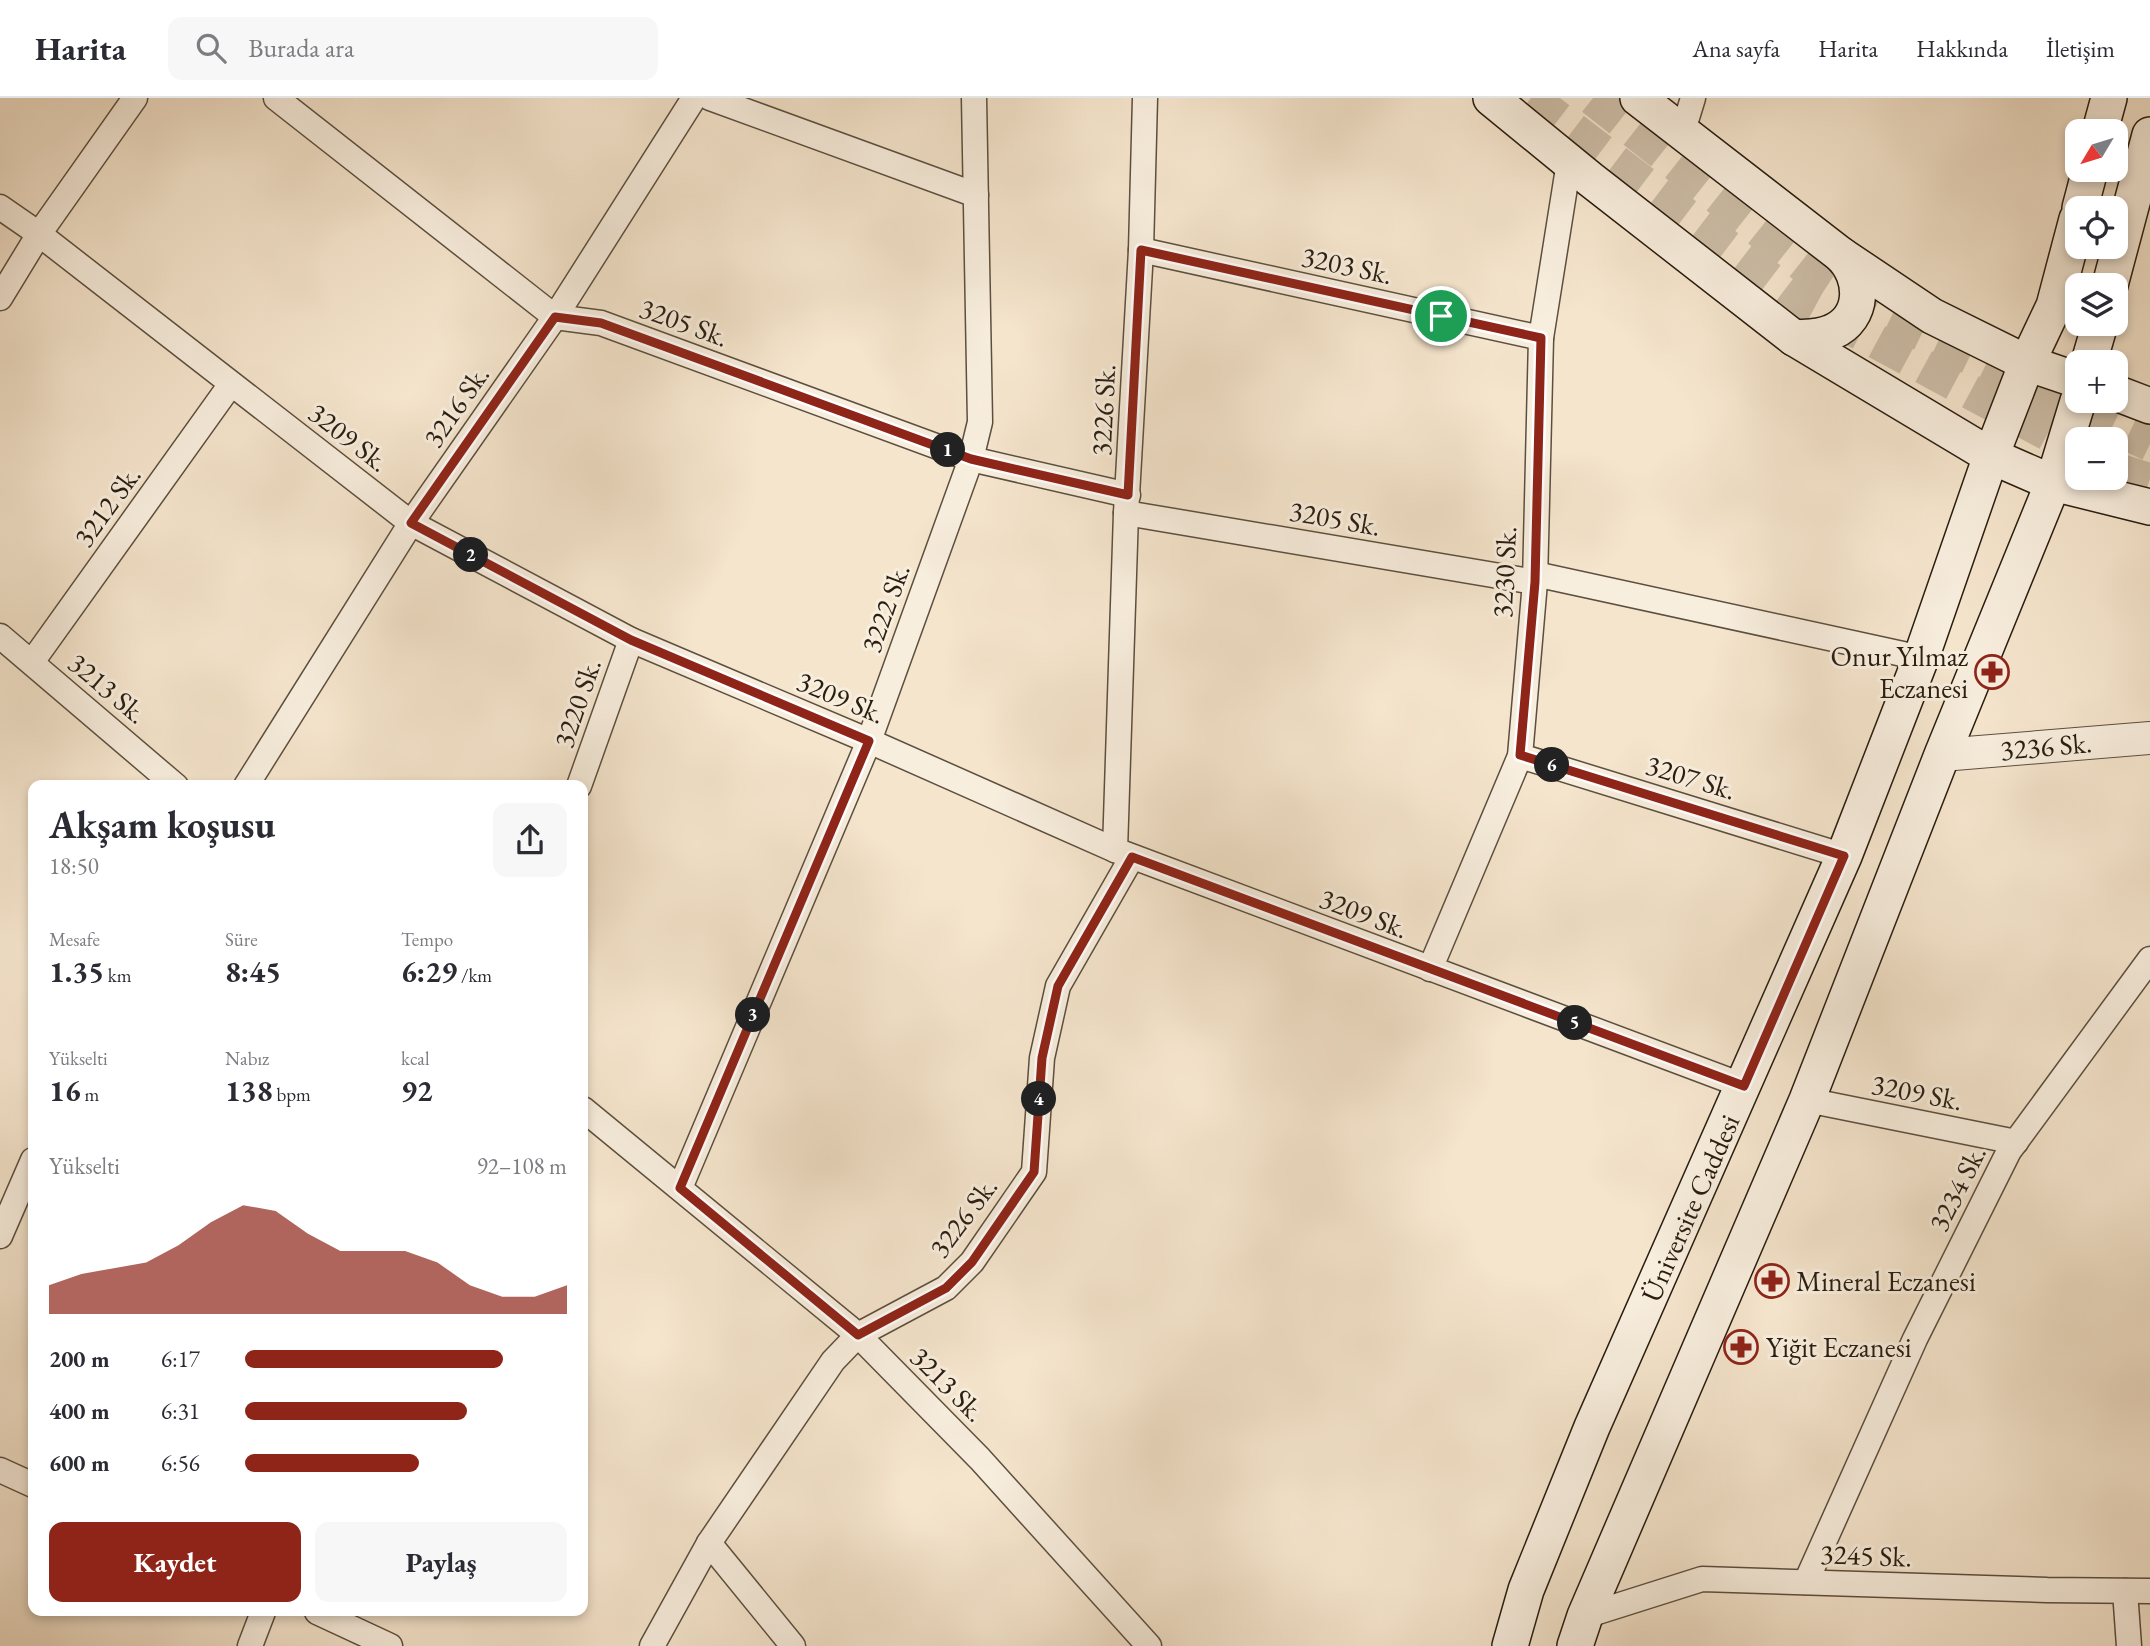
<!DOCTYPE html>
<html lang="tr">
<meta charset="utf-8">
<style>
:root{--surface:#fff;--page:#f7f7f7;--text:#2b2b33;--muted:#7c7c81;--line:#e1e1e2;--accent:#8f2418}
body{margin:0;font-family:"EB Garamond",serif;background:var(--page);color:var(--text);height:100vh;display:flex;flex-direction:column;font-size:26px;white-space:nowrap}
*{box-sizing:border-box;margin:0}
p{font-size:23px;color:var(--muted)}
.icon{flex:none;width:38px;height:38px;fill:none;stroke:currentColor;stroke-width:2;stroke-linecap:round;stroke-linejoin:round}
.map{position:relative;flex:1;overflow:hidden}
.drawer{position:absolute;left:28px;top:682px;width:560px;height:836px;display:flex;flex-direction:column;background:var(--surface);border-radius:14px;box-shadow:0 4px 10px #0003}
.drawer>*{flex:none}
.needle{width:46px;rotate:232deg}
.tools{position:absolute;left:2065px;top:21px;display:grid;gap:14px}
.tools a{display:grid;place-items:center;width:63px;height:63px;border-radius:14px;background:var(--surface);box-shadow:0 4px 10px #0003;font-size:35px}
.pin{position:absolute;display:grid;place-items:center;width:60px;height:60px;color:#fff;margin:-30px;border:4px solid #fff;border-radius:50%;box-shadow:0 2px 7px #0007}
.km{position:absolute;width:35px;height:35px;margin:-18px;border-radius:50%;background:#222;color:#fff;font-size:19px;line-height:35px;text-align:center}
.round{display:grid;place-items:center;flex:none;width:74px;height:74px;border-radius:14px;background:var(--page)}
.overview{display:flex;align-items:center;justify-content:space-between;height:119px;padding:0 21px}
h1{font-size:38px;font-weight:700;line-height:52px}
.figures{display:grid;grid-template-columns:repeat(3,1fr);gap:10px;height:119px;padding:7px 21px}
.figures div{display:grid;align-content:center}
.figures b{font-size:30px;font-weight:700}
.figures small{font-size:19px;font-weight:400}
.figures p{font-size:19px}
.chart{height:196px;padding:14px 21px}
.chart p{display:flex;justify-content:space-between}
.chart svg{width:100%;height:126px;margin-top:7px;fill:var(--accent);opacity:.7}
.cta{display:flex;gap:14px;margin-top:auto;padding:14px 21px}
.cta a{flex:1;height:80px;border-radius:14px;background:var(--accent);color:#fff;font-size:28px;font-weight:700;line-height:80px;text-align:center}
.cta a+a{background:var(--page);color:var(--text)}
ul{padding:0 21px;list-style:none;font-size:23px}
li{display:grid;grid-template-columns:112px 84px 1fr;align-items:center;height:52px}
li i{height:18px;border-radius:9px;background:var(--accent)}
header{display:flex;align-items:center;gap:42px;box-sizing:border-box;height:98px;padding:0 35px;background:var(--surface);border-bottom:2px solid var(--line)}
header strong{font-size:33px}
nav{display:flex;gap:38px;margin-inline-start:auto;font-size:24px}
.search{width:490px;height:63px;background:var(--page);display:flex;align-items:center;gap:18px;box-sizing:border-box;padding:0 24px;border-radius:14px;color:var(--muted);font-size:26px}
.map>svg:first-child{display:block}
</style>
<header>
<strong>Harita</strong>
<div class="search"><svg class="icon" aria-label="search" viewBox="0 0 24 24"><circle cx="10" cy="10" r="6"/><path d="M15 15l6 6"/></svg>Burada ara</div>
<nav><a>Ana sayfa</a><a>Harita</a><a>Hakkında</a><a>İletişim</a></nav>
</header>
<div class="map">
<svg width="2150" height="1548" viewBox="0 0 2150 1548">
<rect width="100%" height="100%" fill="#f5e5cd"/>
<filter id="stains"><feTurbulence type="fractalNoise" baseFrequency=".00286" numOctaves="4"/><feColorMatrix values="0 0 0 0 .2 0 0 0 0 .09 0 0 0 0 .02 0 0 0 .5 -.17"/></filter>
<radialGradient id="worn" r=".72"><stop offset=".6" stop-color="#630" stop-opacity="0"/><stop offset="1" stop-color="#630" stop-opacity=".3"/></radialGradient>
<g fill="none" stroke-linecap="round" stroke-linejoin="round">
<!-- secondary-tunnel -->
<g stroke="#ccbda7" stroke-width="35" stroke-dasharray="35 18" stroke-linecap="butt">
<polyline points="1531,0 1792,198 2077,351"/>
<polyline points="1593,0 1812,174 1862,207 2150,346"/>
<polyline points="2116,372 2150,383"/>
</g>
<!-- minor casing -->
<g stroke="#5c4f3f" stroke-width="27">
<g id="minor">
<polyline points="276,0 555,219 601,225 971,361 1128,397"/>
<polyline points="710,0 976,97"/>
<polyline points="1682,36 1693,0"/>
<polyline points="0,109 39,136 411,425 631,542 869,643 1115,752 1744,988"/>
<polyline points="1141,152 1541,240"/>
<polyline points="0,200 39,136 135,0"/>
<polyline points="1126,415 1535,484"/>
<polyline points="1535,476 1921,560"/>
<polyline points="0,538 176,688"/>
<polyline points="32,564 231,286"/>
<polyline points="1520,658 1844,758"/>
<polyline points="246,688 411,425 555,219 694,0"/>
<polyline points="579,688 631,542"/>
<polyline points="1115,752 1126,415 1141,152 1145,0"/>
<polyline points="1430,871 1520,658 1535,484 1541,240 1569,64"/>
<polyline points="1807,1002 2016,1044"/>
<polyline points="583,1011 858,1237 980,1361 1149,1548"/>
<polyline points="680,1090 869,643 971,361 980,324 974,0"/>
<polyline points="0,1138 33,1062"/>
<polyline points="0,1372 33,1387"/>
<polyline points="709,1445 793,1548"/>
<polyline points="1806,1484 1915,1241 2009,1053 2150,861"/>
<polyline points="2125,1493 2129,1548"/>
<polyline points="317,1514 390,1548"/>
<polyline points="1585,1518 1702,1481 2047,1492 2150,1493"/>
<polyline points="250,1548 263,1514"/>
<polyline points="652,1548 709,1445 833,1263 858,1237 946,1190 972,1164 1034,1074 1042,960 1058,888 1132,759"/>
</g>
</g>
<!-- tertiary casing -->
<g stroke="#5c4f3f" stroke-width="34">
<polyline id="tertiary" points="1942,657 2150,640"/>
</g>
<!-- secondary casing -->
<g stroke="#291d10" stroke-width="38">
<g id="secondary">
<polyline points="1491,0 1590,81 1794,240 1991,358 2053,385 2150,409"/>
<polyline points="1638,0 1841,157 1932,218 2027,265 2077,282"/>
<polyline points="2100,33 2109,0"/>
<polyline points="2080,110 2090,72"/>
<polyline points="2110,187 2150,37"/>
<path d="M1794,240C1807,239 1820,240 1832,234C1865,220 1864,179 1841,157"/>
<polyline points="2089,264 2100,226"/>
<polyline points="2116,295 2150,308"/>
<polyline points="1510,1548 1526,1492 1592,1329 1844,758 1921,560 1991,358 2027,265 2054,208 2077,121"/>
<polyline points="1575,1548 1585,1518 1807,1002 1942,657 2053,385 2078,303"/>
</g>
</g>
<!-- minor -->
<use href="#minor" stroke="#f8eede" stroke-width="24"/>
<!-- tertiary -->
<use href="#tertiary" stroke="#f8eede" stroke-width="32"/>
<!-- secondary -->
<use href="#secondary" stroke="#f8eede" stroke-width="35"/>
</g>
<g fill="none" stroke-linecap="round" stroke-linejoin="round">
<!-- route casing -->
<g stroke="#fff" stroke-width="14">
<polygon id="route" points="1141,152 1541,240 1535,484 1520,657 1844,758 1744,988 1132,759 1058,888 1042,960 1034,1074 972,1164 946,1190 858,1237 680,1090 869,643 631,542 411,425 555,219 601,225 971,361 1128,397"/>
</g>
<!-- route -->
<use href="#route" stroke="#8f2418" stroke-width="9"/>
</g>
<!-- icons -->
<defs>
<g id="pharmacy-ring" transform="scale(1.75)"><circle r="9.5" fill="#f8eede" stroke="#8f2418" stroke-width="1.5"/><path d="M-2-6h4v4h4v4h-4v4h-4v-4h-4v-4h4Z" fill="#8f2418"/></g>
</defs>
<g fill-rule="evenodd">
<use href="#pharmacy-ring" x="1992" y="574"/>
<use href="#pharmacy-ring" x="1772" y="1183"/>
<use href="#pharmacy-ring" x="1741" y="1249"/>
</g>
<g text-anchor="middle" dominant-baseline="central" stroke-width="6" stroke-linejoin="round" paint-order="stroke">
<!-- street labels -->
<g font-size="28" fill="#291d10" stroke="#f8eede">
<text transform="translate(1347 167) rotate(12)">3203 Sk.</text>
<text transform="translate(684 224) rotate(20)">3205 Sk.</text>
<text transform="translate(456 308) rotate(-55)">3216 Sk.</text>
<text transform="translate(1103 312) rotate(-87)">3226 Sk.</text>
<text transform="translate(349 339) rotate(38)">3209 Sk.</text>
<text transform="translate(107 408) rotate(-54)">3212 Sk.</text>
<text transform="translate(1335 420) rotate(10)">3205 Sk.</text>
<text transform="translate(1504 474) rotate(-87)">3230 Sk.</text>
<text transform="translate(885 510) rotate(-70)">3222 Sk.</text>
<text transform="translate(108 590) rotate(40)">3213 Sk.</text>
<text transform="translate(841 599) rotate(23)">3209 Sk.</text>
<text transform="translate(577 605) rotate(-71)">3220 Sk.</text>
<text transform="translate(2046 648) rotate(-5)">3236 Sk.</text>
<text transform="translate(1691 679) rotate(17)">3207 Sk.</text>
<text transform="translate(1364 815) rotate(21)">3209 Sk.</text>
<text transform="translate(1917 994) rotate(11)">3209 Sk.</text>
<text transform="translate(1957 1090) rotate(-63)">3234 Sk.</text>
<text transform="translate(1690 1110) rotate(-66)">Üniversite Caddesi</text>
<text transform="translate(963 1119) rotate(-53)">3226 Sk.</text>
<text transform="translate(948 1286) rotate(45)">3213 Sk.</text>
<text transform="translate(1866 1457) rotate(2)">3245 Sk.</text>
</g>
<!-- poi labels -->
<g font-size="28" fill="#291d10" stroke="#f8eede" text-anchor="start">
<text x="1968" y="558" text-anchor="end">Onur Yılmaz<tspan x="1968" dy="32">Eczanesi</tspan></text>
<text x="1796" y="1183">Mineral Eczanesi</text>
<text x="1766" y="1249">Yiğit Eczanesi</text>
</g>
</g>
<rect width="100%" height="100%" filter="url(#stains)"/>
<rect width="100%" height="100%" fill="url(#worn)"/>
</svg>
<div class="tools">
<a><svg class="needle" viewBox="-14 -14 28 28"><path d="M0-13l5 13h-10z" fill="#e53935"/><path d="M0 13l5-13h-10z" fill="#7c7c81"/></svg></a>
<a><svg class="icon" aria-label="locate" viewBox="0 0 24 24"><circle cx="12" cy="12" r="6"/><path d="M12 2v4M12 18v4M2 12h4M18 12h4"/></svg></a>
<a><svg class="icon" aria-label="layers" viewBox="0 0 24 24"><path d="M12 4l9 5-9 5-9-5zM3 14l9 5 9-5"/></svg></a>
<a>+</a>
<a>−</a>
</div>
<div class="pin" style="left:1441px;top:218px;background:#1e9e55"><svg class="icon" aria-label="arrive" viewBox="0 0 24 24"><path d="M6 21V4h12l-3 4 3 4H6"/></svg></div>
<b class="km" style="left:948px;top:352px">1</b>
<b class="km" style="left:471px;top:457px">2</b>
<b class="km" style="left:753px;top:917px">3</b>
<b class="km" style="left:1039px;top:1001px">4</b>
<b class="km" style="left:1575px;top:925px">5</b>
<b class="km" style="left:1552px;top:667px">6</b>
<section class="drawer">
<div class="overview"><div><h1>Akşam koşusu</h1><p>18:50</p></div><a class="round"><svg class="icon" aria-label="share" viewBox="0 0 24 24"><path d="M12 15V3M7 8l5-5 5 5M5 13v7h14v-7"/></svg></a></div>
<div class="figures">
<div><p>Mesafe</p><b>1.35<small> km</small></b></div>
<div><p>Süre</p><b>8:45</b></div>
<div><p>Tempo</p><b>6:29<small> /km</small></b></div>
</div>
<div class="figures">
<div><p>Yükselti</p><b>16<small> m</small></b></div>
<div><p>Nabız</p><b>138<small> bpm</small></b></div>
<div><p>kcal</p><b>92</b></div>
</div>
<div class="chart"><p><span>Yükselti</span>92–108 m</p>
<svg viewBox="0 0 160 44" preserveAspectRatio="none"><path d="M0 44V34L10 30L20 28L30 26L40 20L50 12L60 6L70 8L80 16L90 22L100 22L110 22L120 26L130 34L140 38L150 38L160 34V44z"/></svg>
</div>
<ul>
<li><b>200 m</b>6:17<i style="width:80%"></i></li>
<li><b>400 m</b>6:31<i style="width:69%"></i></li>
<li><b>600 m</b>6:56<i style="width:54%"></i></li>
</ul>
<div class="cta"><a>Kaydet</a><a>Paylaş</a></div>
</section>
</div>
